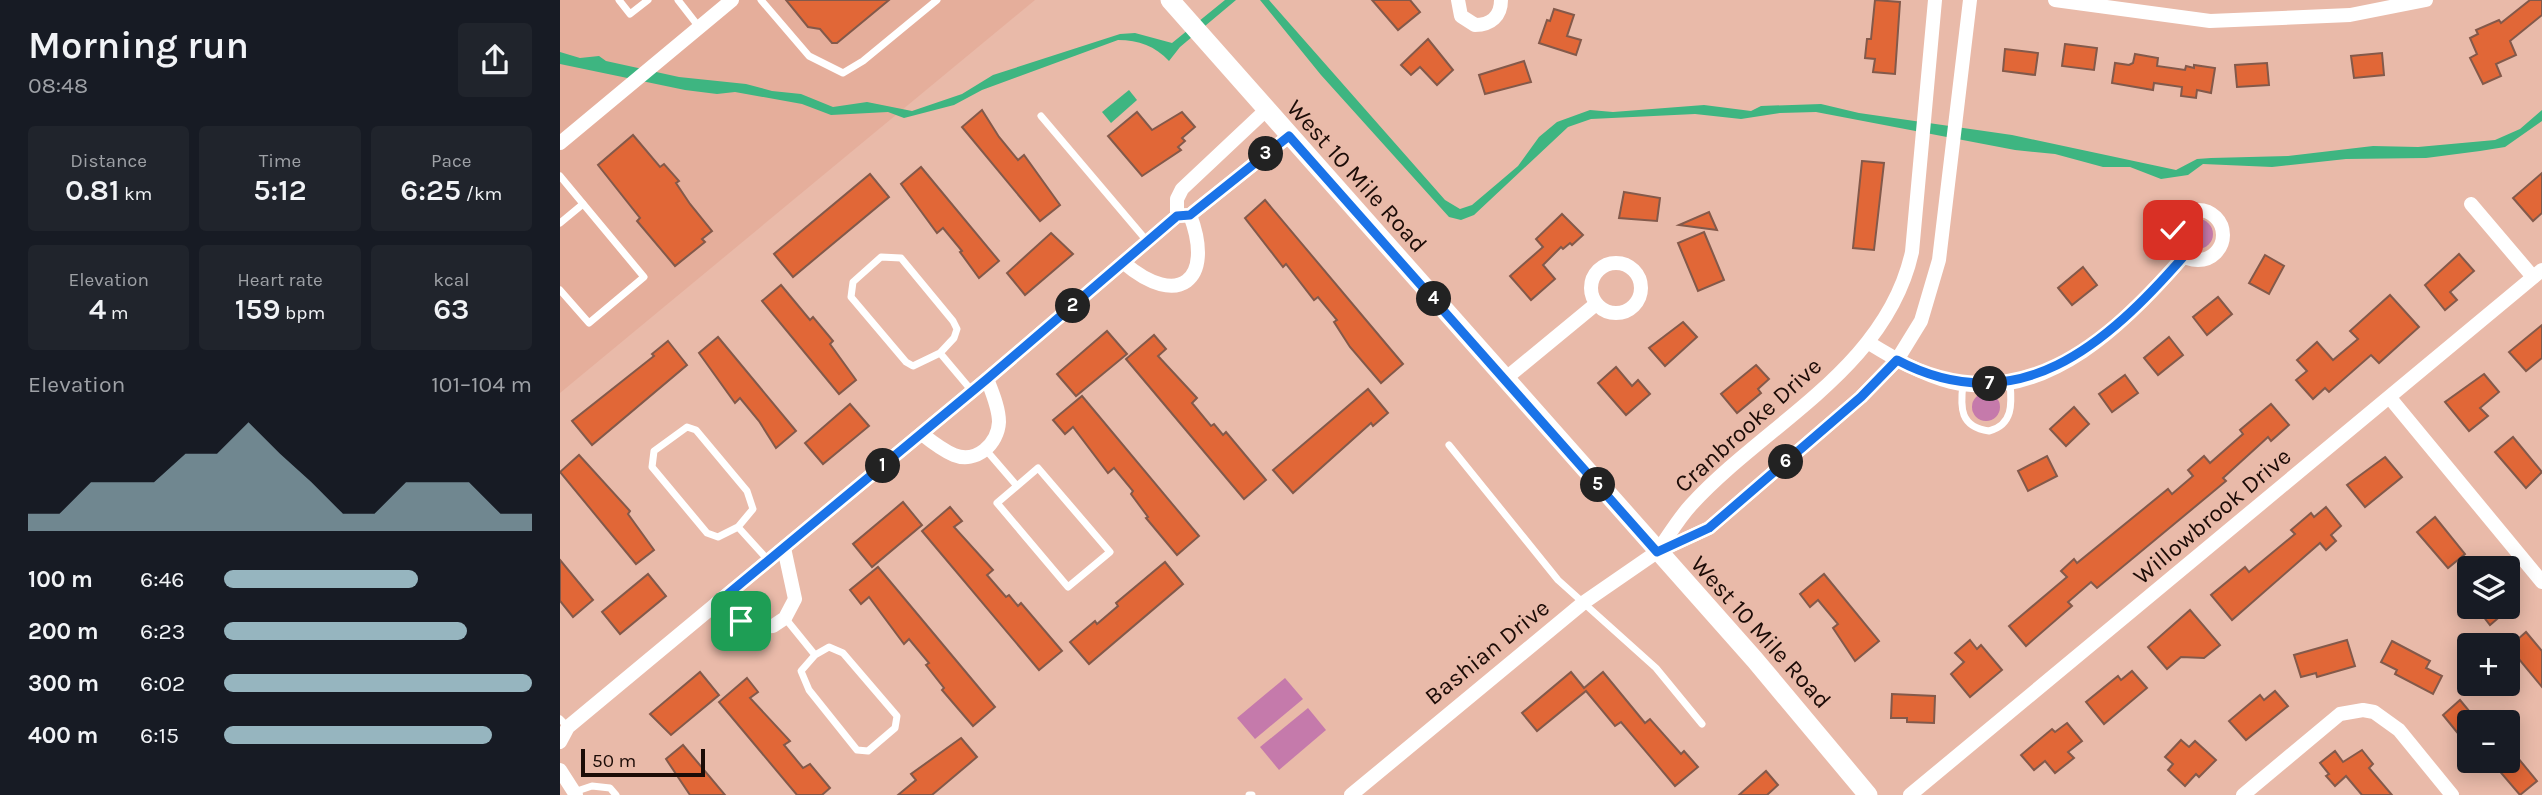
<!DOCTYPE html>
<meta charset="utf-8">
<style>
:root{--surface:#171b24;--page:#20242c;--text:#f1f3f6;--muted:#9ea1a6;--accent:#96b5bf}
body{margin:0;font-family:Karla,sans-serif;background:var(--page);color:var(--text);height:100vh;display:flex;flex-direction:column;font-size:26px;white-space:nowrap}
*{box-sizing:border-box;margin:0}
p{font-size:23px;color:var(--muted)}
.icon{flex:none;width:38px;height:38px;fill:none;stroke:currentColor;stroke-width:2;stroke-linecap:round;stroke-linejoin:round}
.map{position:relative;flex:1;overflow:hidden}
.drawer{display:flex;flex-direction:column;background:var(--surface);width:560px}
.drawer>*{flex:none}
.fabs{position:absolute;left:1897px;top:556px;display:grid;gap:14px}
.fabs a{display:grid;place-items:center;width:63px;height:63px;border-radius:7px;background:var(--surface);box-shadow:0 4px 18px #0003;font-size:35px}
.scale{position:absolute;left:21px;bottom:18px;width:124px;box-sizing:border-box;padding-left:7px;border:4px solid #1c0c07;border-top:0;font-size:19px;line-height:24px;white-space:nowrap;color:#1c0c07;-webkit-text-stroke:5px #e9baa9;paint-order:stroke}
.pin{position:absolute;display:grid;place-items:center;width:60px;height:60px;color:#fff;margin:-30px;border-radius:14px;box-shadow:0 4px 10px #0006}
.km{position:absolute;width:35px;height:35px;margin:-18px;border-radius:50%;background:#222;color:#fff;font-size:19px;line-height:35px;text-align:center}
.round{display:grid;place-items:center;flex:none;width:74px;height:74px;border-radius:7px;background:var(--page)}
.headline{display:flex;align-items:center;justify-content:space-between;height:119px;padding:0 28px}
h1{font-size:38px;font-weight:600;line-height:52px}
.figures{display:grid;grid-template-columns:repeat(3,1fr);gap:10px;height:119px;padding:7px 28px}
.figures div{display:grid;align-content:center;border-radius:7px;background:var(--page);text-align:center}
.figures b{font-size:30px;font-weight:600}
.figures small{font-size:19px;font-weight:400}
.figures p{font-size:19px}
.chart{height:196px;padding:14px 28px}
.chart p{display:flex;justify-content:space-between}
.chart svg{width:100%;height:126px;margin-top:7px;fill:var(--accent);opacity:.7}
ul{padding:0 28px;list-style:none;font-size:23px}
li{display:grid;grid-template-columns:112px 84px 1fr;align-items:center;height:52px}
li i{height:18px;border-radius:9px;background:var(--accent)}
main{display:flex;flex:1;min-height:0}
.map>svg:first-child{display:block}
</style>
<main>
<section class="drawer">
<div class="headline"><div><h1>Morning run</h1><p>08:48</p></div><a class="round"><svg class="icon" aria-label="share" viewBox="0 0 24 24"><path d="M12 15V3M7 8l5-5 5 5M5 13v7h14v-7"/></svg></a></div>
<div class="figures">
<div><p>Distance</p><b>0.81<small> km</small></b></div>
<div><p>Time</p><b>5:12</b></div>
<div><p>Pace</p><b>6:25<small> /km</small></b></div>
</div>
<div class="figures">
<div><p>Elevation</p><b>4<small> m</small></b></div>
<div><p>Heart rate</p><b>159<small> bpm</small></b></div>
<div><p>kcal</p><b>63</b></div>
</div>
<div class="chart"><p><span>Elevation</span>101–104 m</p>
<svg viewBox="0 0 160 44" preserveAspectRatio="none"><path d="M0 44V38L10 38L20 27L30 27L40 27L50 17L60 17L70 6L80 17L90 27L100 38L110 38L120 27L130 27L140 27L150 38L160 38V44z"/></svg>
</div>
<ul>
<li><b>100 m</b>6:46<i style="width:63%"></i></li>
<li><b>200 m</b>6:23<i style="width:79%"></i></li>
<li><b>300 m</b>6:02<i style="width:100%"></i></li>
<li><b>400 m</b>6:15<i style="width:87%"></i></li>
</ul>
</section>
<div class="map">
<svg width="1982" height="795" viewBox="0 0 1982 795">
<rect width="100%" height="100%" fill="#e9baa9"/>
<!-- built -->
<polygon fill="#e5ae9b" points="0,0 475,0 0,393"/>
<!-- green -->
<g fill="#c57aab">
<circle cx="1638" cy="234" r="15"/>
<circle cx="1426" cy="407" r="14"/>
<polygon points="725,678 743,699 695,739 677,718"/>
<polygon points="748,708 766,730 719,770 700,747"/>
</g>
<!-- water -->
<g fill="#3eb581">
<path d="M665,0H676L620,47L609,61C595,46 579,40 558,40L422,90L394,105L344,118L328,112L271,115L242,104L175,92L157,94L125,90L0,64V52L20,58L39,56L46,61L119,77L186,84L212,91L241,94L273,107L307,102L352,111L402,94L433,75L560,34L575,33L612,43Z"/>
<polygon points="700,0 709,0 885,200 900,209 912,205 938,183 958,166 979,137 997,122 1030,110 1053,112 1144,105 1191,111 1201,106 1261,104 1299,113 1452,135 1616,170 1637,159 1651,158 1728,156 1813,146 1858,147 1935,140 1960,129 1982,110 1982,121 1945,147 1920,151 1866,158 1786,159 1712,167 1643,164 1628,175 1601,179 1570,167 1543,167 1495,154 1455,150 1256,112 1220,113 1181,119 1135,114 1031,119 1008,127 914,215 901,220 889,217 761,75"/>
<polygon points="569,90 577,100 551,123 542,112"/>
</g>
<!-- building -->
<g fill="#e16737" stroke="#83594a" stroke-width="2">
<polygon points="226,0 329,0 277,43 272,43 260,29 248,27"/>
<polygon points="812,0 850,0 860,12 838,30"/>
<polygon points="1315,0 1340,2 1335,74 1313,72 1315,59 1305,58 1307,39 1311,39"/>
<polygon points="1970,0 1982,0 1982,15 1950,41 1956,55 1936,64 1941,76 1923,84 1910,58 1917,54 1910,38 1918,34 1916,30 1939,20 1941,23"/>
<polygon points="994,9 1014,15 1007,36 1021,40 1016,55 979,43 987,20 990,21"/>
<polygon points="868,39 893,70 877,85 860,67 851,75 841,65"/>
<polygon points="1505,44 1537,48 1534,70 1502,66"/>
<polygon points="1445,49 1478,53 1475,75 1443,71"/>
<polygon points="1822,53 1824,75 1794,78 1791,56"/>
<polygon points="1575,54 1598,58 1597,66 1625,70 1626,66 1634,68 1634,65 1655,68 1651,93 1637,90 1636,98 1621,96 1622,87 1594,83 1593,90 1552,83 1555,63 1569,65 1573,63"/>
<polygon points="964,61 971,82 925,94 919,75"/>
<polygon points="1707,63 1709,85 1677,87 1675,65"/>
<polygon points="422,110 439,137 458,160 464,155 500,205 480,221 402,127"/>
<polygon points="577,112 592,130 622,112 635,127 622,138 625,141 618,147 621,150 582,176 548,136"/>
<polygon points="73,135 100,167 104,164 119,181 116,183 130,204 152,231 142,239 145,242 115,266 77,221 80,218 38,165"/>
<polygon points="1302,161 1324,163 1314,250 1293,248"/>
<polygon points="361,167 439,261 419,278 400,252 402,251 383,228 377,233 341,184"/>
<polygon points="1982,173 1982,213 1973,221 1953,198"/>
<polygon points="310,174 329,197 233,277 214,254"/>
<polygon points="1064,192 1100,198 1097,221 1059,218"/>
<polygon points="705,200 843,364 821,383 790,347 774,322 777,320 758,297 754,300 726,264 723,267 685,218"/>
<polygon points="1149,212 1157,230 1119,225"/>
<polygon points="1002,214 1023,235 1012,245 1010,243 1003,249 1001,247 983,265 995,279 971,300 950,276 983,247 976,239"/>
<polygon points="1144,232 1164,280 1138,291 1118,243"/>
<polygon points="491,233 513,254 465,295 447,273"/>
<polygon points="1899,254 1914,271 1890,292 1897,300 1885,310 1865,285"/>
<polygon points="1705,255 1724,266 1709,294 1689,283"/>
<polygon points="1523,267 1537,285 1512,305 1498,288"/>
<polygon points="221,285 250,320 253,317 273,341 270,344 296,380 279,394 202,301"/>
<polygon points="1830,295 1859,327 1819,363 1811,355 1769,392 1765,388 1753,399 1736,380 1747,371 1737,360 1757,342 1773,360 1798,339 1790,331"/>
<polygon points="1658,297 1672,314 1647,335 1633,317"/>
<polygon points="1123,322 1137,337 1105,366 1089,348"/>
<polygon points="1982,325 1982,358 1966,371 1949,352"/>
<polygon points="547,331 567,354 516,396 497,374"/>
<polygon points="594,335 606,349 598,356 637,398 632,403 651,426 654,424 663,435 666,432 706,480 684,499 566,359"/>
<polygon points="158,337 236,431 216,448 199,421 180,398 175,403 139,353"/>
<polygon points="1609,337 1623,355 1598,375 1584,358"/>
<polygon points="108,341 127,365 32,445 12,421 94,356 92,354"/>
<polygon points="1196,365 1209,379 1198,389 1201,393 1177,413 1161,394"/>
<polygon points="1056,367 1072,386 1078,380 1090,394 1066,415 1038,383"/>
<polygon points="1924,374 1939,392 1920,408 1928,416 1909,431 1885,402"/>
<polygon points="1565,375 1578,393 1552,412 1539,394"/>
<polygon points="808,389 828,413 813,426 811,423 733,493 713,470"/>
<polygon points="522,396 639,536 617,555 586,518 588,517 571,494 573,491 554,468 548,473 513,427 505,434 493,420"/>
<polygon points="290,404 309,426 263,464 245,443"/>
<polygon points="1711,404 1729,425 1711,441 1708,437 1663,478 1666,481 1537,588 1531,582 1508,602 1512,606 1466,646 1449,626 1507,577 1501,571 1514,559 1517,563 1608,489 1612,494 1633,476 1628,470 1644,456 1650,463 1683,434 1680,430"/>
<polygon points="1514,407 1529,424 1506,446 1490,429"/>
<polygon points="1953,437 1982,472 1966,488 1935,452"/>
<polygon points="19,455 70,511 68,514 94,550 76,564 0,472"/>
<polygon points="1487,456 1497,476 1468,491 1458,471"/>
<polygon points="1825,457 1842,477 1805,507 1787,485"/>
<polygon points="343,502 362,525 312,567 293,544"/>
<polygon points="390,507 402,521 394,527 433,570 427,575 446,597 449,595 458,606 461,603 502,651 479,670 362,531"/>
<polygon points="1766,507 1781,526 1771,535 1776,541 1766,550 1760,543 1672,620 1651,595 1685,567 1689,572 1735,534 1731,530 1751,513 1754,517"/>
<polygon points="1875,517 1905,554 1888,568 1857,532"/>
<polygon points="0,560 33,600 13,617 0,601"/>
<polygon points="605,562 623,584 529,664 510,642 535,621 537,624 558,606 556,603"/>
<polygon points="318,567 435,707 413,726 382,690 384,688 366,665 369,663 349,639 344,644 309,597 301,604 290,590"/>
<polygon points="88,574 106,596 60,634 42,612"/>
<polygon points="1264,574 1319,641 1295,661 1273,628 1278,624 1258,600 1250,607 1240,594"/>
<polygon points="1916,607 1951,607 1930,625"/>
<polygon points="1630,610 1660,645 1644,658 1621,657 1607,669 1588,647"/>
<polygon points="1966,632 1982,651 1982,687 1949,647"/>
<polygon points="1410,640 1417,649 1421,645 1442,670 1410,697 1391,674 1404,662 1395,653"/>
<polygon points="1787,640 1795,666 1757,677 1756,673 1741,677 1734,655"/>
<polygon points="1832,641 1870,661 1866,668 1882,676 1873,694 1835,674 1837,670 1821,662"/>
<polygon points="1572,671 1587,688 1544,724 1526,702 1558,676 1561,680"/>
<polygon points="140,672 159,695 111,735 90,714"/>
<polygon points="1011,672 1024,688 1043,672 1085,723 1090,719 1121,754 1124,751 1138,767 1115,786 1061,722 1055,726 1026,691 977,731 962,713"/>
<polygon points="187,678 198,692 190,698 230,741 224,745 243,768 250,764 270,788 262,795 237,795 159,702"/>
<polygon points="1715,691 1728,706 1686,740 1669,721 1700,695 1704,700"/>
<polygon points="1332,694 1375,696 1374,723 1347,722 1347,718 1331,718"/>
<polygon points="1900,700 1919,723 1909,723 1909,747 1883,715"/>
<polygon points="1507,723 1522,741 1508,752 1514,758 1495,773 1485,761 1474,770 1461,755 1492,729 1495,732"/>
<polygon points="401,738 417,757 372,795 338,795 356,780 351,774"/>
<polygon points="1621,740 1629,747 1635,741 1656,760 1639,777 1636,774 1625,786 1608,770 1613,764 1605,757"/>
<polygon points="123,745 165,795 130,795 106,759"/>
<polygon points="1948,746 1977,781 1960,795 1931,761 1948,761"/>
<polygon points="1802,750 1813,764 1809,768 1832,795 1802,795 1786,776 1775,786 1766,776 1769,774 1760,763 1775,751 1783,762"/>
<polygon points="1206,771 1218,785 1207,795 1179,795"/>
</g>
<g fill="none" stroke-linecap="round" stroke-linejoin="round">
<!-- service -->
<g stroke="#fff" stroke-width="7">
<polyline points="59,0 70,14 88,0"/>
<polyline points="118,0 139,27"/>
<polyline points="201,0 249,56 283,73 303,61 377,0"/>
<polyline points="481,116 587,241"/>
<polyline points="0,176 84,277 29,323 0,290"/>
<polyline points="0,223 23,204"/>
<polyline points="380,353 353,366 346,362 291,297 293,282 321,257 341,258 393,321 397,329 394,338 380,353 412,391"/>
<path d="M1403,384C1400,408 1400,427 1429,431C1453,425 1452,404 1450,383"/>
<polyline points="889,445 998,580 1096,668 1142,724"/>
<polyline points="426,450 457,486 437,503 508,587 550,552 478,468 457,486"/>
<polyline points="178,527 158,537 147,533 92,467 94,451 127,427 136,430 187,491 193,509 178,527 208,560"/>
<polyline points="225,618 255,655 241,671 249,690 297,750 308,751 335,728 337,716 283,653 269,647 255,655"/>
<polyline points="0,719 8,727"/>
<polyline points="14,792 32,786 50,788 56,795"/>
<polyline points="689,795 692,795"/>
</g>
<!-- minor -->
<g stroke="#fff" stroke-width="14">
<path d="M898,0L901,16L915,25C931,25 941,16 941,0"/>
<polyline points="1495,0 1650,21 1790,15 1866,0"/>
<polyline points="0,143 172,0"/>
<polyline points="1911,204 1973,277"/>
<circle cx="1638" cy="235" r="25"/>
<polyline points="617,216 617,199 622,189 706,110"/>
<path d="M564,263C618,309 655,281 630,215"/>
<circle cx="1056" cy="288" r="25"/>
<path d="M1309,343C1335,359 1361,374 1391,382C1487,404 1568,321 1624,256"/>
<polyline points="945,379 1036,304"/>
<polyline points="1830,398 1982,582"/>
<path d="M362,434C372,442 382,450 394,455C416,464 438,444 439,422C439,408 432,392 427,379"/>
<path d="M1099,549C1109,535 1119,518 1131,505C1206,423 1326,369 1352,252L1375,0"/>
<polyline points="156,604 196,627 213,626 225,618 235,599 224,548"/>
<polyline points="0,742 8,727 427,379 617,216 630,215 729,136"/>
<polyline points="0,770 16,795"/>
<polyline points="791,795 1023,603 1097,552 1149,528 1301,397 1337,360 1361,321 1379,260 1410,0"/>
<polyline points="1350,795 1982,270"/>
<polyline points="1683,795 1780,714 1803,710 1814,712 1839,730 1892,795"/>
</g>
<!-- secondary -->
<polyline stroke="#fff" stroke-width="19" points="610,0 1195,660 1308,795"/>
</g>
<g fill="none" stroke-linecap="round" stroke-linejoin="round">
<!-- route casing -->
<g stroke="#fff" stroke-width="14">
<path id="route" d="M181,621L156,604L427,379L617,216L630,215L729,136L1097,552L1149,528L1301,397L1337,360C1458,424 1547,344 1624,256L1614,240L1613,230"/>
</g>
<!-- route -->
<use href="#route" stroke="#1a73e8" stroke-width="9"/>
</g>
<g text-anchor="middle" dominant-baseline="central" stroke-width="5" stroke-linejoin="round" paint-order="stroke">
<!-- street labels -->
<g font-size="24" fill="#1c0c07" stroke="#e9baa9">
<text transform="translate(797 176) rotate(48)">West 10 Mile Road</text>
<text transform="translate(1188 425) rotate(-42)">Cranbrooke Drive</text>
<text transform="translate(1652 516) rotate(-40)">Willowbrook Drive</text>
<text transform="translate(1201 632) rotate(48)">West 10 Mile Road</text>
<text transform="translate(927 652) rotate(-39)">Bashian Drive</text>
</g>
</g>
</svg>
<div class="fabs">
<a><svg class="icon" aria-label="layers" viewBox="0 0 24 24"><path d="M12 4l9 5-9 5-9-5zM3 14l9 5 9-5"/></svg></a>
<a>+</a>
<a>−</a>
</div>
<div class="scale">50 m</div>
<div class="pin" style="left:181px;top:621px;background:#1e9e55"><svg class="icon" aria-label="arrive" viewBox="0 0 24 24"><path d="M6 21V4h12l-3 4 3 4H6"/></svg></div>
<div class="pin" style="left:1613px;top:230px;background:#d93025"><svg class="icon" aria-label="check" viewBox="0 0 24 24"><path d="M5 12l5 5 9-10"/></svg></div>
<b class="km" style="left:323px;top:466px">1</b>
<b class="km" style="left:513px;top:306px">2</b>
<b class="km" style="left:706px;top:154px">3</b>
<b class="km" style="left:874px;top:299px">4</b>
<b class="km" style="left:1038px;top:485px">5</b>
<b class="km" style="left:1226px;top:462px">6</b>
<b class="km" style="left:1430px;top:384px">7</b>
</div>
</main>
